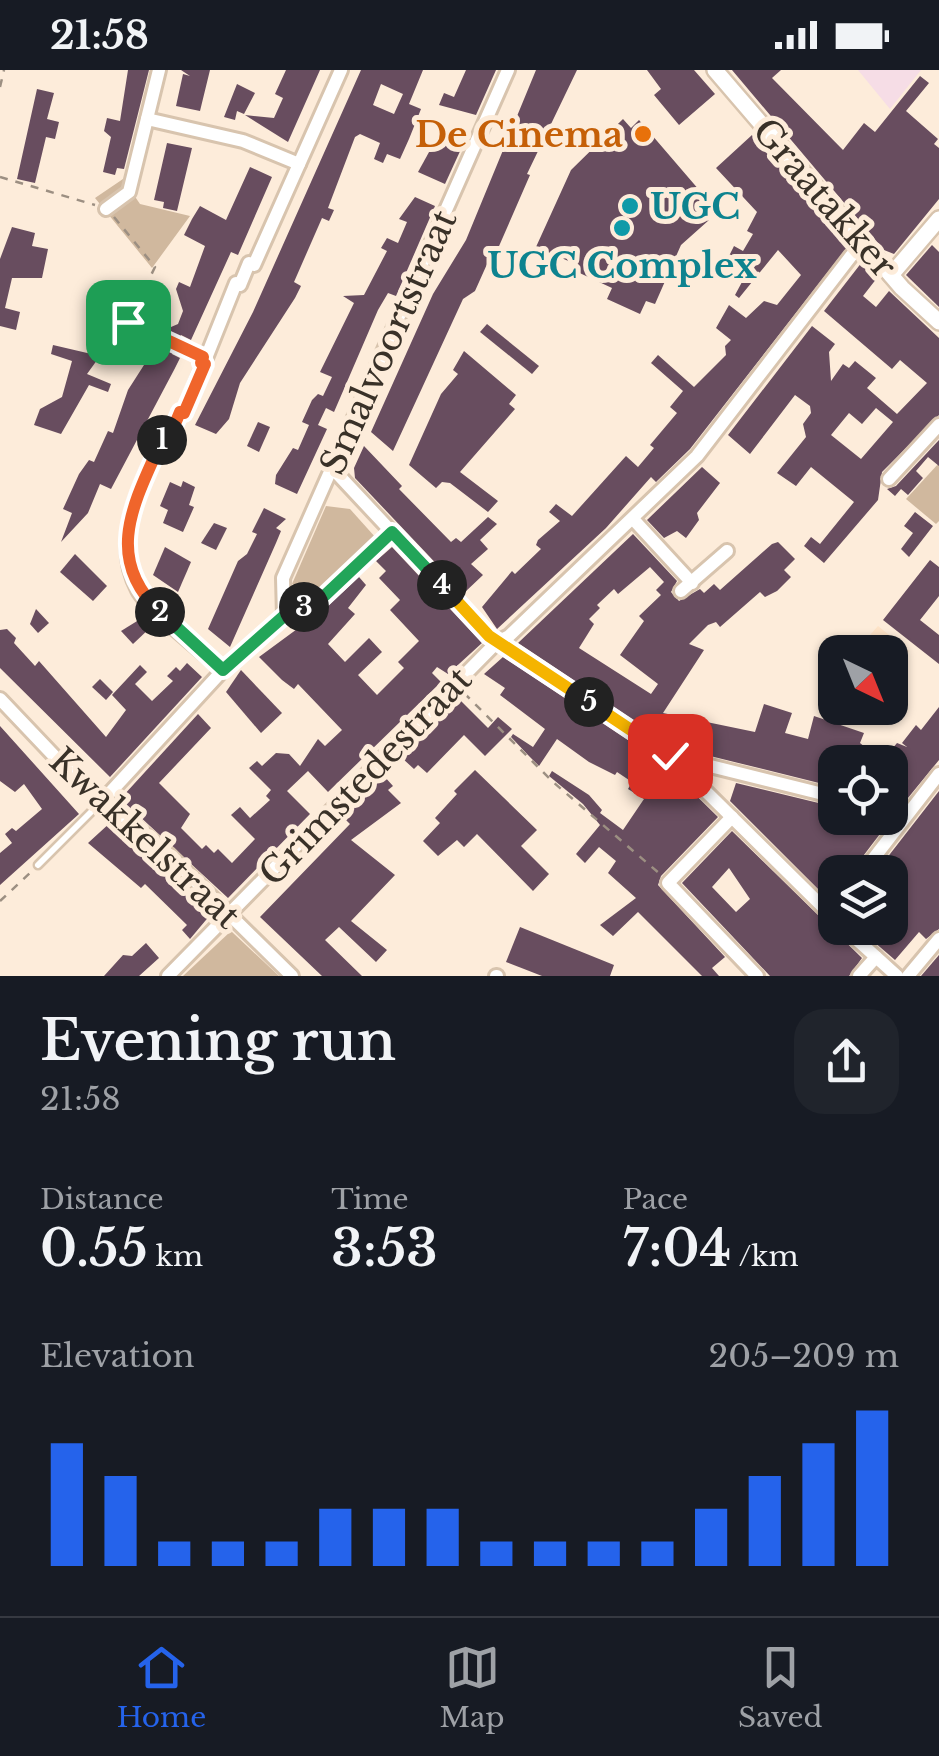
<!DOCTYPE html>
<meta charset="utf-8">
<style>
:root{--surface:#171b24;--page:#20242c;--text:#f1f3f6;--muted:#9ea1a6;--line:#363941;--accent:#2563eb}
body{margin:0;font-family:"Libre Baskerville",serif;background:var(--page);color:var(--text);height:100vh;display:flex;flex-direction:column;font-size:38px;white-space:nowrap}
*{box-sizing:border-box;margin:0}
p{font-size:32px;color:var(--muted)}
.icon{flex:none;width:55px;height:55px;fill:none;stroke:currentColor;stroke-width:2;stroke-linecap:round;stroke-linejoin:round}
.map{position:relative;height:906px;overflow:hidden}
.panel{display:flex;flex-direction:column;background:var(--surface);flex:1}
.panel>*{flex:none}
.needle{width:65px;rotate:137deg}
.controls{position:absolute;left:818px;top:565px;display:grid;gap:20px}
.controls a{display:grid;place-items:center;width:90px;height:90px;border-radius:20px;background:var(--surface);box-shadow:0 2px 8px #0004;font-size:50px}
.pin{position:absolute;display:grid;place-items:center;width:85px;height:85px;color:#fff;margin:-42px;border-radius:20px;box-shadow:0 5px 15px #0006}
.km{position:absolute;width:50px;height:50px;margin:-25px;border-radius:50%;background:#222;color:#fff;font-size:28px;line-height:50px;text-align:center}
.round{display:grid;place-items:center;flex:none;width:105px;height:105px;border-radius:30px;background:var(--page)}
.overview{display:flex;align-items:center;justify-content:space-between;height:170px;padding:0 40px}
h1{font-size:55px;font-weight:600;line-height:75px}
.metrics{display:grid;grid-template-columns:repeat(3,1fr);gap:15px;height:170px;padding:10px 40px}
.metrics div{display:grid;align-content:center}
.metrics b{font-size:50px;font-weight:600}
.metrics small{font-size:28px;font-weight:400}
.metrics p{font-size:28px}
.chart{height:280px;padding:20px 40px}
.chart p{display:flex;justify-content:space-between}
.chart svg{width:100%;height:180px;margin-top:10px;stroke:var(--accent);stroke-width:6}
.status{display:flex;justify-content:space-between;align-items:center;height:70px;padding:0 50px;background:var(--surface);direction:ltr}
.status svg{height:28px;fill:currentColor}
.tabs{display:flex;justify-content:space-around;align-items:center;height:140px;border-top:2px solid var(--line);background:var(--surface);font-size:28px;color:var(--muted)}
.tabs a{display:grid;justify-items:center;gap:5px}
.tabs .selected{color:var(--accent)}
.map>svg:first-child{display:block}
</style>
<div class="status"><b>21:58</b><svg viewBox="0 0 49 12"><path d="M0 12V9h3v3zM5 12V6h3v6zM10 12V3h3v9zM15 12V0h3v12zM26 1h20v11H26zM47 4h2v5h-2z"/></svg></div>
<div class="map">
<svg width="939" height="906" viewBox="0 0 939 906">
<rect width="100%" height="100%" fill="#fdecda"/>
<!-- built -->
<polygon fill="#fee3c7" points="878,556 909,581 890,604 890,582 855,582"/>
<!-- education -->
<polygon fill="#f6dde6" points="858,0 921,0 890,39"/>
<!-- green -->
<g fill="#d0b89e">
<polygon points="123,109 140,134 190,146 152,198 95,128"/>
<polygon points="939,393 939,451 936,454 906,429"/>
<polygon points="326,436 350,439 376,468 315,524 292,514"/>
<polygon points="231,861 279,906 183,906"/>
</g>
<!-- building -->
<g fill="#684d5f" fill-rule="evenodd">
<polygon points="128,0 149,0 124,99 117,98 115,105 103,102 111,67 104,61 107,48 120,51"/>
<polygon points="181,0 210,0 200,41 176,36 183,4 190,6"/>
<polygon points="286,0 320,0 288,72 245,45 274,48 283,28 275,24"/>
<path d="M361,0H423L409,34L421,39L409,69L400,89L387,84L383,93L374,89L380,73L360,64L355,67L328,138L334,140L329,151L322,148L294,212L301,216L295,228L240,313L229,349L216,364L195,355L253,242ZM381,14L403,24L394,44L373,35Z"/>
<polygon points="466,0 496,0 476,45 439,35 444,23 454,27"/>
<polygon points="536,0 577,0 527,104 530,105 496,183 492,183 475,221 463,229 393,381 371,362 433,224 466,170"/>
<polygon points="647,0 694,0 715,24 679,55 654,25 661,19"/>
<polygon points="732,0 781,0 772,8 843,80 864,53 875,62 920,6 929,13 906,41 938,69 934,74 939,78 939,129 894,184 884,180"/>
<polygon points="237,14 255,23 244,44 237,41 235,50 224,47"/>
<polygon points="37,19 54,23 47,49 59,52 55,69 46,67 35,113 17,109"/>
<polygon points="623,49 631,58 639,50 718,142 681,175 655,234 646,231 640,244 607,229 612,218 571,199 573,193 536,177 571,100"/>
<polygon points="444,55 467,66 445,114 418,102"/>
<polygon points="752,65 849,175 690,379 656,412 651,407 606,458 497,559 482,537 512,501 515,504 541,479 536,475 538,470 560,451 549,442 556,434 572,446 626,386 638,397 654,378 650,375 677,343 670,337 683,321 651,293 658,285 694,317 726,285 725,276 731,270 716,258 729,235 746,248 764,231 777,235 801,205 778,180 739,228 735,225 749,199 729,186 734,176 743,181 753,164 747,161 757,142 716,98"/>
<polygon points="167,73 192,78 177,141 163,138 164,132 154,130"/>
<polygon points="250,97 272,107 238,185 231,182 191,270 181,265 172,284 180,288 174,300 111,419 100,414 88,443 61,472 72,443 63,439 79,404 89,390 94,392 108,361 113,363 128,320 144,295 151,294 164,260 178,254 183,241 176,219 179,212 190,217 205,176 184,165 192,149 200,136 226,150"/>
<polygon points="415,127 435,136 396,226 388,223 378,240 334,342 326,338 318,355 327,359 297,424 275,414 276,405 293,378 298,380 309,355 302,352 312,330 318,324 323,326 332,307 320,302 354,233 343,226 364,225 387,181 381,178 387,168 398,173 407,152 399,149"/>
<polygon points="12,157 35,163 32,176 48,179 42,208 12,208 5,238 20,242 16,260 0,256 0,189"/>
<polygon points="932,175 939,182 939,237 906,205"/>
<path d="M862,192L877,208L863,226L876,237L889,221L939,268V345L882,402L878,430L824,493L804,476L811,467L820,474L854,432L811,397L796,416L777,403L806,367L803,354L811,343L810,336L795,325L750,384L728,365L812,256L835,274L829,282L831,311L843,294L849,298L855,291L876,308L867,318L897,344L927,313L900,290L892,299L824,241ZM876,338L893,352L861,389L831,365L849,343L862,354Z"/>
<polygon points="487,254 539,296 532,304 480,262"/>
<polygon points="53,275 100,286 87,304 111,314 108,322 89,315 61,364 34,355 40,339 62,327 72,291 51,284"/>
<polygon points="464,281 516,325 509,334 515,339 460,402 498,431 488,442 450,413 442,412 436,418 409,395 441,324 458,304 453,300"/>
<polygon points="258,352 270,357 259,382 247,376"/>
<polygon points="939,370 939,396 928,387 916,401 923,408 908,425 901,419 895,426 887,419 896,416"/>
<polygon points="364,376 402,416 399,419 451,472 456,468 461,472 488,447 497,454 480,470 488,479 471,494 483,505 464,523 355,408 354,398"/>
<polygon points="702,397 720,413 697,443 699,450 686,468 677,461 664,468 647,450"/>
<polygon points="183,411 195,417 189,435 194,437 183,462 163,453 168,440 160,436 170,412 181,417"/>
<polygon points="264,438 286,449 276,458 281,461 276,473 230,577 208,559 238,491 247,484 257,464 252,462"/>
<polygon points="915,442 933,456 909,487 901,479 913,463 904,456"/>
<polygon points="214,453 227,458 216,480 201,473"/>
<path d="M633,464L677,511L671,522L679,531L700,519L704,523L714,514L720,520L772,474L778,472L795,489L784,500L791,507L777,521L765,527L760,522L720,557L716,552L708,555L689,574L704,580L663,643L755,662L764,634L792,643L785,663L808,669L814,646L864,663L860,673L882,691L897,673L907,677L902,673L916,655L921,660L939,637V690L903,734L890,730V692H835V717L674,677L518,573ZM650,497L664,512L656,520L661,525L639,546L644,551L620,585L658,614L651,624L579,578L594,554L589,549L600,538L597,535L614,519L618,524Z"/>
<polygon points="165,477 191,492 178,522 153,505"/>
<polygon points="392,477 482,573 448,604 437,597 432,603 441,612 328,722 308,701 287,721 310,744 228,828 124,732 123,726 198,644 211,658 159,713 190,744 181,758 202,779 206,775 214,783 218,779 232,793 255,769 231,745 240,737 250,748 270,730 266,726 271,720 249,698 257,691 262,696 276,683 289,684 300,696 318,669 325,676 342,660 298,614 294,619 282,610 259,587 327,537 359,507 366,515 348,538 355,544 328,574 345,592 369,568 382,582 358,605 377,625 404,598 398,592 419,571 390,540 400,530 379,508 386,501 376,491"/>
<polygon points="75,484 107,516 93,531 60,502"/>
<polygon points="930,490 939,497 939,526 920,550 939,565 939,594 883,550"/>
<polygon points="36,539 49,553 38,563 30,554"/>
<polygon points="142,548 151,557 133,574 121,561"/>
<polygon points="7,559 16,568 14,573 35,596 39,591 106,667 126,640 112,625 140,595 147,602 135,614 152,631 173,611 167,606 176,597 180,601 187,593 202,607 110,707 0,598 0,560"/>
<polygon points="503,587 664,694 718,747 661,806 658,815 725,887 712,898 719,906 702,906 638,842 613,866 600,855 636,828 608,803 616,791 599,777 585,793 576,784 600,755 583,734 549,706 552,701 589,725 602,740 600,743 623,760 644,729 628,719 632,712 617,702 615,705 589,692 557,669 539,696 528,685 511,667 513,664 533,677 545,659 500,625 505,618 484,604"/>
<polygon points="241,600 282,643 261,663 226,622"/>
<polygon points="100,609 113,622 106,630 92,617"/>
<polygon points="459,629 488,658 498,647 512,659 485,686 464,665 427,703 418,695 414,699 402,688"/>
<polygon points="0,656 79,744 0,815 0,783 12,773 5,764 12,758 16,761 42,739 24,714 15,722 0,711"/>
<polygon points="475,700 537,760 521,776 549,804 533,821 477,764 464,777 457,770 438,786 423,771 440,753 435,748 457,724 454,721"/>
<polygon points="384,706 393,716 388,720 401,733 351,770 395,805 351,851 387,880 376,892 339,857 325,870 362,906 322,906 260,847 350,754 344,748"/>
<polygon points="736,713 835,737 835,748 889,752 851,802 835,802 835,824 829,830 730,731"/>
<polygon points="939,721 939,859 926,869 919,862 895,890 858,858 890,858 890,839 900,827 890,819 890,802 876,802"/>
<polygon points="111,752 211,844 190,869 182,860 187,855 145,814 141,818 88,773"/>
<path d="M732,761L862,888L849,906H770L682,813ZM729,798L750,829L736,842L712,817Z"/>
<polygon points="520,857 614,895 610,906 542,906 506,892"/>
<polygon points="146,873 159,888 139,906 104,906 123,885 132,886"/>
<polygon points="939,885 939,906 921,906"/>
</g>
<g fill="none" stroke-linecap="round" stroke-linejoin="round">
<!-- service casing -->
<g stroke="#d8c4ae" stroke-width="11">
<polyline id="service" points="38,795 104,729"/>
</g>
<!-- minor casing -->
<g stroke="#d8c4ae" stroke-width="18">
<g id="minor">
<polyline points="147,49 243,71 299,94"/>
<polyline points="106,139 129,122 159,0"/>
<polyline points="332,398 489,566 670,686 835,727"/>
<polyline points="889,409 939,355"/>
<polyline points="633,449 692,513"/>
<polyline points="681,521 727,481"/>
<polyline points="284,546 283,508 508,0"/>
<path d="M223,600C204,583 148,539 138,520C110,467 143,413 164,364L170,366L180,342L184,343L236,213L240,215L249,193L254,195L341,0"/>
<polyline points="0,629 57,689 168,784 292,906"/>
<polyline points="670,686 835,849"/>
<polyline points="105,728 223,600 284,546 320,530 392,462"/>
<polyline points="732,747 668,813 757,906"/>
<polyline points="863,802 939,704"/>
<polyline points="844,858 897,906"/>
<polyline points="168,906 497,572 509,566 697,386 851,186 866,174"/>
<polyline points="496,906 497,906"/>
<polyline points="859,906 876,887"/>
<polyline points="908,906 939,869"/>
</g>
</g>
<!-- tertiary casing -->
<g stroke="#d8c4ae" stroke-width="20">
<g id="tertiary">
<polyline points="715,0 902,218 939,252"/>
<polyline points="891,205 939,149"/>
</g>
</g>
<!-- path -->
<g stroke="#9c8f82" stroke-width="2.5" stroke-dasharray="8 8" stroke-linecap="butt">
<polyline points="0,17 4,0"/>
<polyline points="0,107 95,135"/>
<polyline points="114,147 155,197 128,252 193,282"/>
<polyline points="464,623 553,712 660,804"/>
<polyline points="0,831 30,803"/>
</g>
<!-- service -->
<use href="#service" stroke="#fff" stroke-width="6"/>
<!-- minor -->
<use href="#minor" stroke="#fff" stroke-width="12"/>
<!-- tertiary -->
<use href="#tertiary" stroke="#fff" stroke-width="15"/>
</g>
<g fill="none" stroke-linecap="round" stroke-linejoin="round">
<!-- split-1 casing -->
<g stroke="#fff" stroke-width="20">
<polyline id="split-1" points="128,252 203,287 201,293 205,294 184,343 180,342 170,366 164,364 162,370"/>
</g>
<!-- split-2 casing -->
<g stroke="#fff" stroke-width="20">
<path id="split-2" d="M160,542C102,487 135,431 162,370"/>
</g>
<!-- split-3 casing -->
<g stroke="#fff" stroke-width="20">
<polyline id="split-3" points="160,542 223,600 284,546 304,537"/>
</g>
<!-- split-4 casing -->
<g stroke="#fff" stroke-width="20">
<polyline id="split-4" points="304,537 320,530 392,462 442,515"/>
</g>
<!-- split-5 casing -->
<g stroke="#fff" stroke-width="20">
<polyline id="split-5" points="442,515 489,566 589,632"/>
</g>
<!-- split-6 casing -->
<g stroke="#fff" stroke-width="20">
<polyline id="split-6" points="589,632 670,686"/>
</g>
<!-- split-1 -->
<use href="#split-1" stroke="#f0652b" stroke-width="12"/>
<!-- split-2 -->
<use href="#split-2" stroke="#f0652b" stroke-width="12"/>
<!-- split-3 -->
<use href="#split-3" stroke="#22a559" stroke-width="12"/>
<!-- split-4 -->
<use href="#split-4" stroke="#22a559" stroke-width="12"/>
<!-- split-5 -->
<use href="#split-5" stroke="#f5b400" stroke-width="12"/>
<!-- split-6 -->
<use href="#split-6" stroke="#f5b400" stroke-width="12"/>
</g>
<!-- markers -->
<circle fill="#e8710a" stroke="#fdecda" stroke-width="4" cx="643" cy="64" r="10"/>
<g fill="#0f9aa8" stroke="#fdecda" stroke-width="4">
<circle cx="630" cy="136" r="10"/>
<circle cx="622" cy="158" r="10"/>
</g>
<g text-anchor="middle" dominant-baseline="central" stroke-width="10" stroke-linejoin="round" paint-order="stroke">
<!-- food labels -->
<g font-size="35" font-weight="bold" fill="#c56008" stroke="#fdecda" text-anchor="end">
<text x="623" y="64">De Cinema</text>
</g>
<!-- street labels -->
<g font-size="35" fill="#393128" stroke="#fdecda">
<text transform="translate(825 128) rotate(49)">Graatakker</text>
<text transform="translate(388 272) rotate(-66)">Smalvoortstraat</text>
<text transform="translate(365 706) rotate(-46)">Grimstedestraat</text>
<text transform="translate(145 768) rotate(43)">Kwakkelstraat</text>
</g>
<!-- culture labels -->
<g font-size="35" font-weight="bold" fill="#0d838f" stroke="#fdecda" text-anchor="start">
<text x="650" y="136">UGC</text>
<text x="622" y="195" text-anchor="middle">UGC Complex</text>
</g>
</g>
</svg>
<div class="controls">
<a><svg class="needle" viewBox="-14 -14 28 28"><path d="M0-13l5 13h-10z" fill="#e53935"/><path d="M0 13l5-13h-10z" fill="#9ea1a6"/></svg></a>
<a><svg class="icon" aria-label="locate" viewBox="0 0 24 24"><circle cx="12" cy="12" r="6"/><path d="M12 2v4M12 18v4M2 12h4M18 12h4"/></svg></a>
<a><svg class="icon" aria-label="layers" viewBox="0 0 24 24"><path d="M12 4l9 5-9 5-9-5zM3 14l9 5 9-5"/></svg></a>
</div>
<div class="pin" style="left:128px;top:252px;background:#1e9e55"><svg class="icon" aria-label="arrive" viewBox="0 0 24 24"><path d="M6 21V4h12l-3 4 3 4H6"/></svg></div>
<div class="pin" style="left:670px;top:686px;background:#d93025"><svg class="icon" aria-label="check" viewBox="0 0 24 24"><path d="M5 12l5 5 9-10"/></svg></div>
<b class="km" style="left:162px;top:370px">1</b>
<b class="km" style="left:160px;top:542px">2</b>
<b class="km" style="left:304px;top:537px">3</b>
<b class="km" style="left:442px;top:515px">4</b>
<b class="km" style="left:589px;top:632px">5</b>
</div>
<section class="panel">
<div class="overview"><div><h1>Evening run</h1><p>21:58</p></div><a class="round"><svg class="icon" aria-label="share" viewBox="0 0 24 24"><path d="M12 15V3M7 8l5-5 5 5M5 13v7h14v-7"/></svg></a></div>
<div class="metrics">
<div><p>Distance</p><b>0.55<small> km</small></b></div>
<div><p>Time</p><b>3:53</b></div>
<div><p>Pace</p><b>7:04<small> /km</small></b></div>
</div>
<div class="chart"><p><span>Elevation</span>205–209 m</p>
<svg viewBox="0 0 160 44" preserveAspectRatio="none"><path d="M5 44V14M15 44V22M25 44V38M35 44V38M45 44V38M55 44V30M65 44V30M75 44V30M85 44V38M95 44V38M105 44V38M115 44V38M125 44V30M135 44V22M145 44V14M155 44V6"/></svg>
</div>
</section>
<nav class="tabs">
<a class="selected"><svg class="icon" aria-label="home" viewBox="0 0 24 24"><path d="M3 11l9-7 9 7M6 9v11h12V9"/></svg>Home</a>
<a><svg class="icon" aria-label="map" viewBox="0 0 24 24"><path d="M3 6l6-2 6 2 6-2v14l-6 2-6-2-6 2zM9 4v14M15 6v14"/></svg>Map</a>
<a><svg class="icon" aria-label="saved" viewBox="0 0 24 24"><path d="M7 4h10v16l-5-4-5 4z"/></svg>Saved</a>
</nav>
